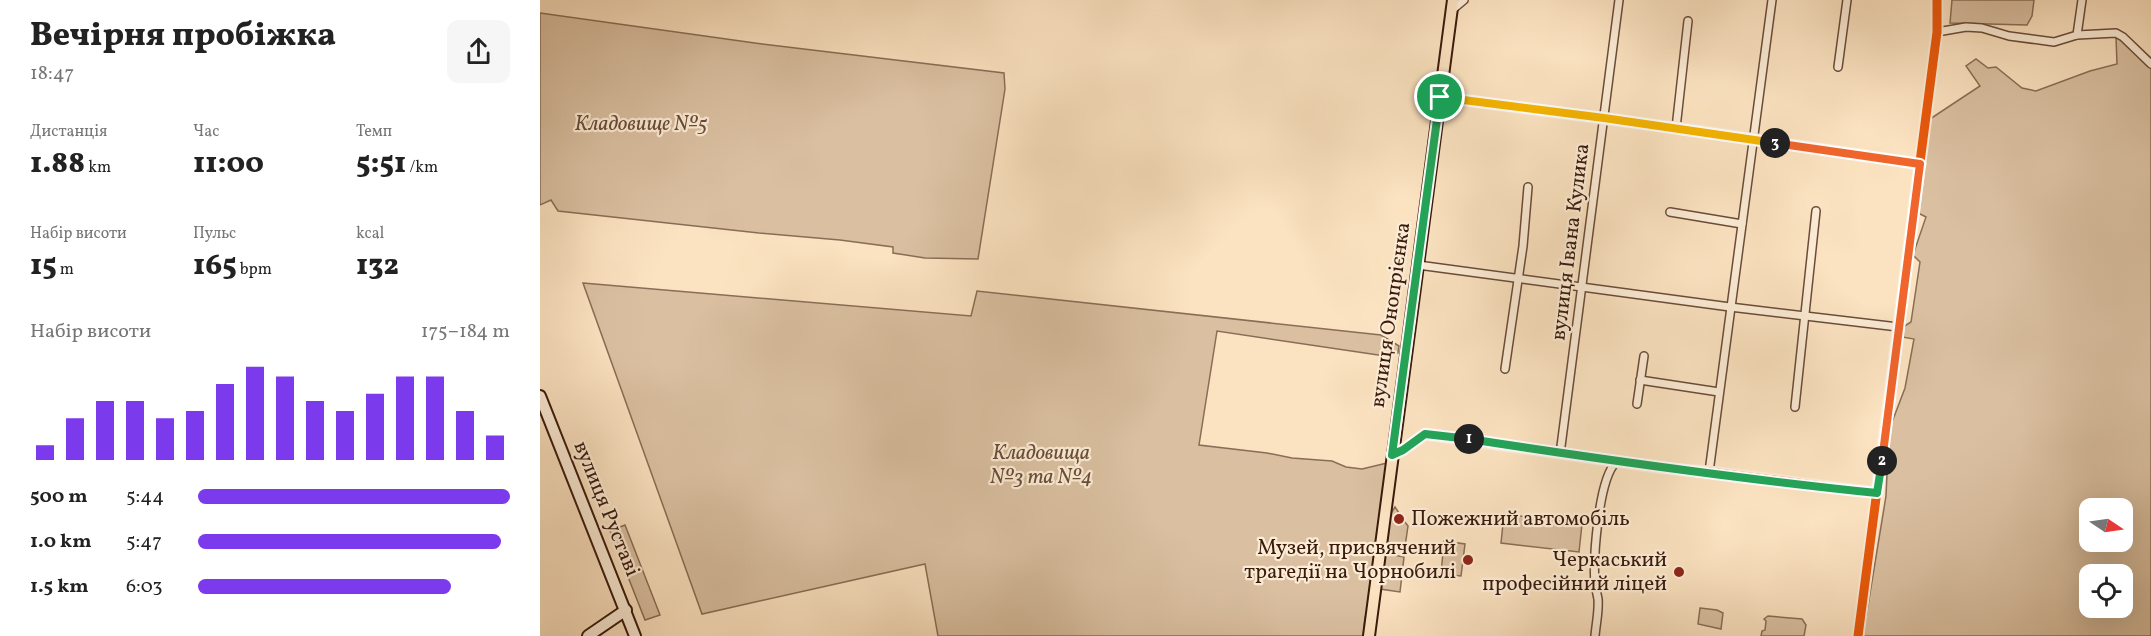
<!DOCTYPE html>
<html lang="uk">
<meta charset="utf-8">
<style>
:root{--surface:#fff;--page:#f6f6f6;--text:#222;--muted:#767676;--accent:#7c3aed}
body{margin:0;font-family:Vollkorn,serif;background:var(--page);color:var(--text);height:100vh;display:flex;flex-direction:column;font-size:22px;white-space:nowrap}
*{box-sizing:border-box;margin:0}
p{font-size:20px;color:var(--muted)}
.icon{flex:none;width:33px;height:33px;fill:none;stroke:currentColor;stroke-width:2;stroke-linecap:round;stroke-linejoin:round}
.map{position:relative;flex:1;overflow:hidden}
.sheet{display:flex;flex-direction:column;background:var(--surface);width:540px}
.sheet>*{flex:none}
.needle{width:39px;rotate:103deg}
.tools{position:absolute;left:1539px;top:498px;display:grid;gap:12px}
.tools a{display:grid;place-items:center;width:54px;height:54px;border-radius:12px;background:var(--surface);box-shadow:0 6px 24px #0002;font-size:30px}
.pin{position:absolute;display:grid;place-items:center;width:51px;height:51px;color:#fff;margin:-26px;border:3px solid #fff;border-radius:50%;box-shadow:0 2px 6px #0007}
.km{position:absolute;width:30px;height:30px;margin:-15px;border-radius:50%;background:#222;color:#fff;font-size:16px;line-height:30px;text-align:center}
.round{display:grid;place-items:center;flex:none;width:63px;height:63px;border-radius:12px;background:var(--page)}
.head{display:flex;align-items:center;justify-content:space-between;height:102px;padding:0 30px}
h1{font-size:33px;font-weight:800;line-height:45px}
.metrics{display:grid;grid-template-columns:repeat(3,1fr);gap:9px;height:102px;padding:6px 30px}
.metrics div{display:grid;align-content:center}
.metrics b{font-size:30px;font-weight:800}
.metrics small{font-size:16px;font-weight:400}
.metrics p{font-size:16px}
.chart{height:168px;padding:12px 30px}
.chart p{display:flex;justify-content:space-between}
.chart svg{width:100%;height:108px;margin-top:6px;stroke:var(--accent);stroke-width:6}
ul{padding:0 30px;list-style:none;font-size:20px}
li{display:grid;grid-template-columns:96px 72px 1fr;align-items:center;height:45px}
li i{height:15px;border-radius:8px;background:var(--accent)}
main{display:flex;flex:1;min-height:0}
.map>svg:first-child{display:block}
</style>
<main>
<section class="sheet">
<div class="head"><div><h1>Вечірня пробіжка</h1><p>18:47</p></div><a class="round"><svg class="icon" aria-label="share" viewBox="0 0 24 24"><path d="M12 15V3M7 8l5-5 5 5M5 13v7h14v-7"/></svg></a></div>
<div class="metrics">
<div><p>Дистанція</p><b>1.88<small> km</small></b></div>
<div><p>Час</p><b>11:00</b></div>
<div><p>Темп</p><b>5:51<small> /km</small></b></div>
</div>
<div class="metrics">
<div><p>Набір висоти</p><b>15<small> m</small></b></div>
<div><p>Пульс</p><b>165<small> bpm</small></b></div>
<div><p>kcal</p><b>132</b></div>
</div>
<div class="chart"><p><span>Набір висоти</span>175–184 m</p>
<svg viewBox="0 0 160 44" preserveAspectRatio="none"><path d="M5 44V38M15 44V27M25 44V20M35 44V20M45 44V27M55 44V24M65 44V13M75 44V6M85 44V10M95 44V20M105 44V24M115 44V17M125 44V10M135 44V10M145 44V24M155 44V34"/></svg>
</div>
<ul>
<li><b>500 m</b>5:44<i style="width:100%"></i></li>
<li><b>1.0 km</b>5:47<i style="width:97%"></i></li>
<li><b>1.5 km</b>6:03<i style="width:81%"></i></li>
</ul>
</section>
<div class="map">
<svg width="1611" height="636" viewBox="0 0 1611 636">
<rect width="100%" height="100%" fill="#fbe2c0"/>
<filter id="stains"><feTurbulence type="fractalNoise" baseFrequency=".00333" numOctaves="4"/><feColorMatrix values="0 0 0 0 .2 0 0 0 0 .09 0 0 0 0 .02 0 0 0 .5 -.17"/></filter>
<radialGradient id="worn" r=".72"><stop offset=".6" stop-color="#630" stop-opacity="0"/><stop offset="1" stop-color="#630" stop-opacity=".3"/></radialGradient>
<!-- green -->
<g fill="#dac0a1" stroke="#8a6d56" stroke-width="1.5" fill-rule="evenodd">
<polygon points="1412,0 1494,0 1492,16 1487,25 1410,23"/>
<polygon points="0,13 222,44 464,73 465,89 438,259 385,258 353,253 353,247 300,240 219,233 18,211 11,200 0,205"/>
<path d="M1583,37L1611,64V636H1323L1346,496L1349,430L1365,388L1374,339L1362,337L1363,327L1371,322L1380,262L1373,255L1386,217L1378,213L1390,119L1440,86L1426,66L1436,59L1448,68L1456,67L1482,88L1496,91L1550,71L1577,64L1576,38ZM1550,508H1582V542H1550ZM1550,574H1582V608H1550Z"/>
<polygon points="43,283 431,316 437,291 841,335 859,346 858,353 845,356 677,331 659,445 727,453 752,458 792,461 806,467 822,469 847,463 829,607 825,618 823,636 398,636 385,564 162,614"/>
<polygon points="855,507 859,513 856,516 861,525 865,522 868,526 865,547 850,546 848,554 864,557 860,592 840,589 850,515"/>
<polygon points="964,514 1042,524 1039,552 961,543"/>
<polygon points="85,525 120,615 105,620 70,531"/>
<polygon points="904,541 925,544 921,576 901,574"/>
<polygon points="1160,608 1177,610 1183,613 1181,629 1158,624"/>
<polygon points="1228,616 1262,619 1266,625 1264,636 1221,636 1222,631 1225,630 1226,621 1224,619"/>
</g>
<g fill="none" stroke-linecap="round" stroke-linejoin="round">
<!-- street casing -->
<g stroke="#6a4c38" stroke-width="10">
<g id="street">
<polyline points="912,10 924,0"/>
<polyline points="1397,32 1426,27 1442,28 1469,36 1514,42 1537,35 1542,0"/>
<polyline points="1537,35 1576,33 1583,37 1611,64"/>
<polyline points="1298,67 1307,0"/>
<polyline points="900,97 1136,128 1380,164"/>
<polyline points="1136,128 1148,21"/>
<polyline points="1130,212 1202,224"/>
<polyline points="878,265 1190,307 1358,327"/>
<polyline points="965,369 983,246 988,187"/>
<polyline points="1100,380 1179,392"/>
<polyline points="1097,404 1104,356"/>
<polyline points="1255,407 1276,211"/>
<polyline points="1020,454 1079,0"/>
<polyline points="852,455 863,450 885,434 1122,468 1169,472 1337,493"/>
<polyline points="1169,472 1232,0"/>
<path d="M1055,636C1056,624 1059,611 1058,599C1057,594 1056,589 1055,585C1053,560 1058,480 1076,462"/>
<polyline points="1318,636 1397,32 1397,0"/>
</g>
</g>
<!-- secondary casing -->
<g stroke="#391a0b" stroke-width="14">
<g id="secondary">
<polyline points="0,396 95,636"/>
<polyline points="48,636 86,610"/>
</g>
</g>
<!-- primary casing -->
<g stroke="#391a0b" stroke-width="14">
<polyline id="primary" points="829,636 913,0"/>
</g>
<!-- street -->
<use href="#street" stroke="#fcecd6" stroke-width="7"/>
<!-- secondary -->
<use href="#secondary" stroke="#fcecd6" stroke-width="10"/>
<!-- primary -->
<use href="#primary" stroke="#fbe2c0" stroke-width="10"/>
<!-- cycleway casing -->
<g stroke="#fcecd6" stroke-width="13">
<g id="cycleway">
<polyline points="900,97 1136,128 1380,164"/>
<polyline points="852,455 863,450 885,434 1122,468 1169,472 1337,493"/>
<polyline points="1318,636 1397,32 1397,0"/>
</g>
</g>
<!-- cycleway -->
<use href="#cycleway" stroke="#e8590c" stroke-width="9"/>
</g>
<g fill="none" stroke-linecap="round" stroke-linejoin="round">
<!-- split-1 casing -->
<g stroke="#fff" stroke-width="12">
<polyline id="split-1" points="900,97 852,455 863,450 885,434 929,439"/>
</g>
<!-- split-2 casing -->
<g stroke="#fff" stroke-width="12">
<path id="split-2" d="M929,439C1065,460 1201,479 1337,493L1342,461"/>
</g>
<!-- split-3 casing -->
<g stroke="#fff" stroke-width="12">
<polyline id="split-3" points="1235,143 1380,164 1342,461"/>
</g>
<!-- split-4 casing -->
<g stroke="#fff" stroke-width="12">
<polyline id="split-4" points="900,97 1064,118 1235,143"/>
</g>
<!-- split-1 -->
<use href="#split-1" stroke="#22a559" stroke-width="8"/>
<!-- split-2 -->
<use href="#split-2" stroke="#22a559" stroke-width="8"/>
<!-- split-3 -->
<use href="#split-3" stroke="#f0652b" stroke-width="8"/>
<!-- split-4 -->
<use href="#split-4" stroke="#f5b400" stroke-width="8"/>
</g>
<!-- markers -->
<g fill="#8f2418" stroke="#fcecd6" stroke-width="2">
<circle cx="859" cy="519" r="6"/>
<circle cx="928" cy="560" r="6"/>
<circle cx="1139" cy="572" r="6"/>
</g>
<g text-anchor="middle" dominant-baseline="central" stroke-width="4.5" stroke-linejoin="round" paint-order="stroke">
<!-- park labels -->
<g font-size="21" font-style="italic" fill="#694c38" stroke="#fcecd6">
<text x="101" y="124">Кладовище №5</text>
<text x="501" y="453">Кладовища<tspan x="501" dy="24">№3 та №4</tspan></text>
</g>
<!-- street labels -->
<g font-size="21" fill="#391a0b" stroke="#fcecd6">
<text transform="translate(1031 242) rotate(-83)">вулиця Івана Кулика</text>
<text transform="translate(851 315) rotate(-82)">вулиця Онопрієнка</text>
<text transform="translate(66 509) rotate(68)">вулиця Руставі</text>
</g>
<!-- poi labels -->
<g font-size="21" fill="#391a0b" stroke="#fcecd6" text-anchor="end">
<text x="871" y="519" text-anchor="start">Пожежний автомобіль</text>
<text x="916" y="548">Музей, присвячений<tspan x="916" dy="24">трагедії на Чорнобилі</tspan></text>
<text x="1127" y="560">Черкаський<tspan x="1127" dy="24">професійний ліцей</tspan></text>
</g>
</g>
<rect width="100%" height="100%" filter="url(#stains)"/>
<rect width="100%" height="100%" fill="url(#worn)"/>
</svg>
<div class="tools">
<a><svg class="needle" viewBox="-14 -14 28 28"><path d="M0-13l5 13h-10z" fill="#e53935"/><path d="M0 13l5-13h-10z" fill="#767676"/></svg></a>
<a><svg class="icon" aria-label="locate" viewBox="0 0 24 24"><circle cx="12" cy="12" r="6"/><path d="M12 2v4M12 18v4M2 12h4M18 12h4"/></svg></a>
</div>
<div class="pin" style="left:900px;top:97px;background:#1e9e55"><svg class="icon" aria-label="arrive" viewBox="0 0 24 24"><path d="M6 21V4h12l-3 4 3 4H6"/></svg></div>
<b class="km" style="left:929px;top:439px">1</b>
<b class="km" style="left:1342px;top:461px">2</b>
<b class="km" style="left:1235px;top:143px">3</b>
</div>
</main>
